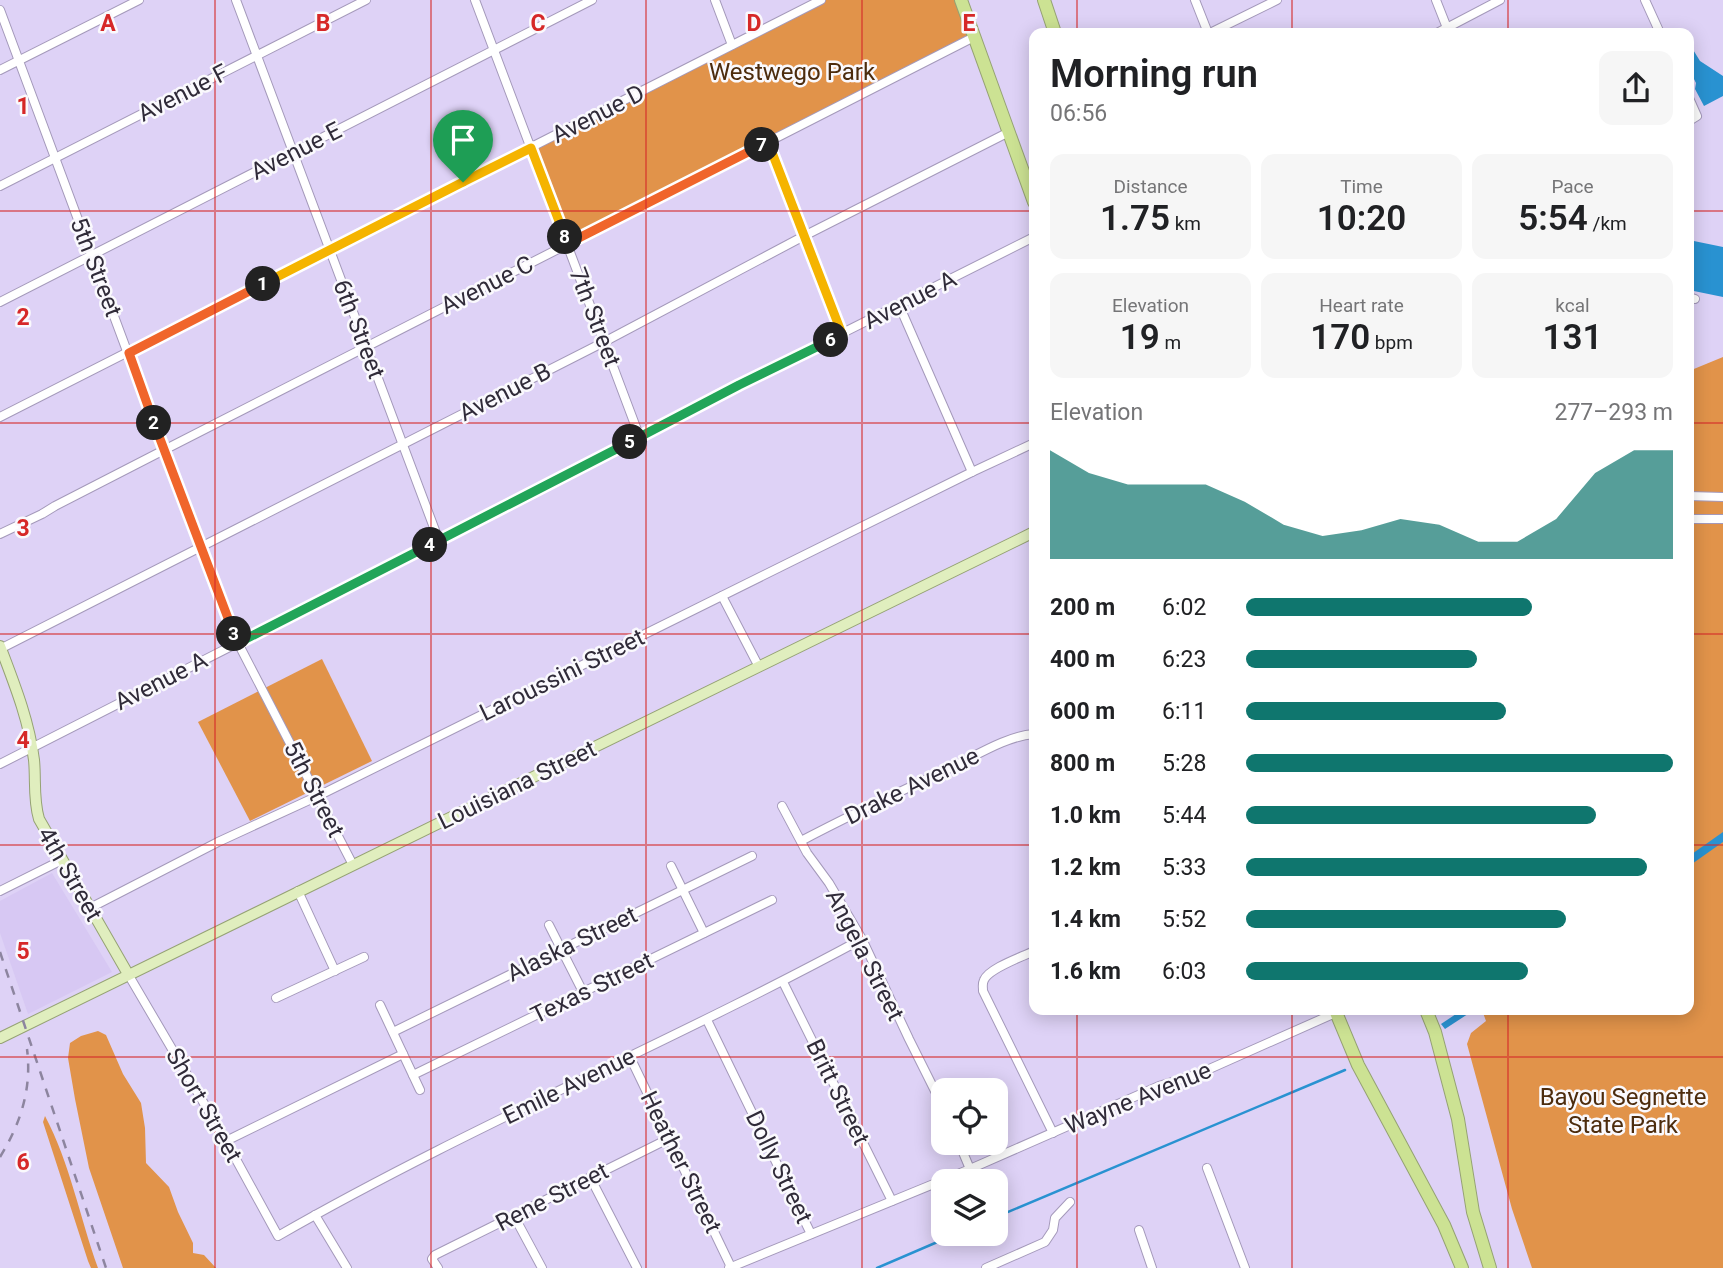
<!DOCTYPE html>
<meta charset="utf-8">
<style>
:root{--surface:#fff;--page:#f6f6f6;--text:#202124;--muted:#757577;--accent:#0f766e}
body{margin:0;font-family:Roboto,sans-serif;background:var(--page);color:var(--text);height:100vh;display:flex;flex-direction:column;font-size:26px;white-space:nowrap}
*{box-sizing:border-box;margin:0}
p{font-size:23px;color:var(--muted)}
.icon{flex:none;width:38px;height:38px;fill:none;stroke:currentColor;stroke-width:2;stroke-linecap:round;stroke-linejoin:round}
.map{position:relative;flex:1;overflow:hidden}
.drawer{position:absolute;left:1029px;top:28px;width:665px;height:987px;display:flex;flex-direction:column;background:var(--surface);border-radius:14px;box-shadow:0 4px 18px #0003}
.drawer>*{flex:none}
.controls{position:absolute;left:931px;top:1078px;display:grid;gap:14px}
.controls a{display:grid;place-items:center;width:77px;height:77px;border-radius:14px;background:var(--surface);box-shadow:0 4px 18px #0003;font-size:35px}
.pin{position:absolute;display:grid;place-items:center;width:60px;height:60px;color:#fff;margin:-72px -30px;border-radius:50% 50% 50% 0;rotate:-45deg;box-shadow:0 0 7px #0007}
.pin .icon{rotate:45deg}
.km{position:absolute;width:35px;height:35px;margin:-18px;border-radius:50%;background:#222;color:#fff;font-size:19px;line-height:35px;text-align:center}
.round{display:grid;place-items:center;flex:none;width:74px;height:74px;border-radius:14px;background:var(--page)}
.headline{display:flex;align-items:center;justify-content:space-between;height:119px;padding:0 21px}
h1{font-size:38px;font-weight:600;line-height:52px}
.metrics{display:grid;grid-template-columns:repeat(3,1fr);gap:10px;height:119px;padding:7px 21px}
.metrics div{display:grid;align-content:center;border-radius:14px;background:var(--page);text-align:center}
.metrics b{font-size:35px;font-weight:600}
.metrics small{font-size:19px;font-weight:400}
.metrics p{font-size:19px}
.chart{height:196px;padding:14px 21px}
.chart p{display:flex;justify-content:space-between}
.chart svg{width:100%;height:126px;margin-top:7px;fill:var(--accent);opacity:.7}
ul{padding:0 21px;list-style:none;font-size:23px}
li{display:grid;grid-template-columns:112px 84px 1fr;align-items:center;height:52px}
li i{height:18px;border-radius:9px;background:var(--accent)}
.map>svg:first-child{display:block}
</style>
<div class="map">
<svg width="1723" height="1268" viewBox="0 0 1723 1268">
<rect width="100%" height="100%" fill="#ded2f6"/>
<!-- built -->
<polygon fill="#d7c8f3" points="52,873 112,972 28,1014 0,933 0,901"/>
<!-- green -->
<g fill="#e1934a">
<polygon points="821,0 961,0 974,37 567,244 531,148"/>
<polygon points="1723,357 1723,1268 1532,1268 1512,1209 1467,1044 1471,1033 1486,1021 1482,1010 1689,1010 1689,371"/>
<polygon points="322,659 372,761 250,821 198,722"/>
<polygon points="98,1031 106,1035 123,1074 141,1103 145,1128 146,1163 169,1187 178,1212 193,1243 193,1253 204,1255 216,1268 123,1268 89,1168 75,1099 68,1058 70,1043 81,1036"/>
<path d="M45,1116C70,1163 80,1218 98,1268H91L88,1261L43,1122Z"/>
</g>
<!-- water -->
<g fill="#2992d1">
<polygon points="1689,46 1692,48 1700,61 1723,76 1723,96 1704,106 1695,89 1696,83 1689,69"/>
<polygon points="1689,240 1723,247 1723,297 1689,290"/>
<polygon points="1723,832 1723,842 1689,866 1689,856"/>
<polygon points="1462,1010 1474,1010 1445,1029 1441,1024"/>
</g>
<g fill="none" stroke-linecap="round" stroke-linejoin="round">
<!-- stream -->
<g stroke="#2992d1" stroke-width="2.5">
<polyline points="996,1217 1345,1070"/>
<polyline points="877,1268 956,1234"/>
</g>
<!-- minor casing -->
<g stroke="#a499ba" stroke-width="10">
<g id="minor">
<polyline points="236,0 439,541"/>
<polyline points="475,0 640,438"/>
<polyline points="715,0 732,45"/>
<polyline points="1195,0 1208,33"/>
<polyline points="1436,0 1449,33"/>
<polyline points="1645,0 1660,33"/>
<polyline points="0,10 223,609 238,643 353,865"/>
<polyline points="1210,33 1277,0"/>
<polyline points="1437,33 1500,0"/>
<polyline points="0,70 139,0"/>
<polyline points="1689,98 1697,116 1689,121"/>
<polyline points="768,142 842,335"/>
<polyline points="0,186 366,0"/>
<polyline points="1689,297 1695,299"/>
<polyline points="0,302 592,0"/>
<polyline points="899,305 972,472"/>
<polyline points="0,417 821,0"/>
<polyline points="1689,496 1723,497"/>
<polyline points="1689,519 1723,519"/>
<polyline points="0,534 42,514 55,506 164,450 974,37"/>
<polyline points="722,596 759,667"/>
<polyline points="0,649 604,342 804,236 1009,132"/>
<polyline points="0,764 640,438 739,385 1034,237"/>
<polyline points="782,806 807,853 829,883 862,939 909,1039 943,1107"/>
<path d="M801,841C850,815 899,792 948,769C974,757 1006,736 1034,734"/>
<polyline points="671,866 704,933"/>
<polyline points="0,891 62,860"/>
<polyline points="298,891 335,971"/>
<polyline points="90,908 218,842 318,796 972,472 1034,443"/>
<polyline points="549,925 583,992"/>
<path d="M1034,951C1022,957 989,968 984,980C982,984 983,986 983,991L1053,1133"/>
<path d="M128,974L226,1141L278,1236C468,1127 670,1043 862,939"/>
<polyline points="783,982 892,1201"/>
<polyline points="276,998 364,957"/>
<polyline points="380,1005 420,1090"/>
<polyline points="707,1020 811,1234"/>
<polyline points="393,1032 752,856"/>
<polyline points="630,1057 731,1267"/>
<polyline points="413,1075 772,900"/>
<polyline points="226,1141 403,1054"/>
<polyline points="959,1143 970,1169"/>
<polyline points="1207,1168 1245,1268"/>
<polyline points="590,1177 637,1268"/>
<polyline points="315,1215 347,1268"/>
<polyline points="514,1216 542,1268"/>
<polyline points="1139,1230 1152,1268"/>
<polyline points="438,1268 432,1259 435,1255 670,1138"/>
<polyline points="729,1268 970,1169 1159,1086 1198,1074 1342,1010"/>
<polyline points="986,1268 1045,1242 1053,1230 1055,1218 1070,1202"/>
</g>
</g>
<!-- major casing -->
<g stroke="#95a274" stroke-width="12">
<g id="major">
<path d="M0,646C14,683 29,720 34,760C36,780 33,799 39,819L128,974"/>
<polyline points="0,1038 1034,532"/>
</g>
</g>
<!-- highway casing -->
<g stroke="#95a274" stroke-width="14">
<g id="highway">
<polyline points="961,0 1034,202"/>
<polyline points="1044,0 1055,33"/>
<polyline points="1335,1010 1358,1065 1444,1225 1462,1268"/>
<polyline points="1426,1010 1435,1032 1458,1119 1473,1212 1490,1268"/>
</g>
</g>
<!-- minor -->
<use href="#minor" stroke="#fff" stroke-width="8"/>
<!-- major -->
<use href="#major" stroke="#e0eebe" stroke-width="10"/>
<!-- highway -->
<use href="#highway" stroke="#cce293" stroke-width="12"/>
<!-- rail -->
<g stroke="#8d859f" stroke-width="2.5" stroke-dasharray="9 9" stroke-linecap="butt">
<polyline points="0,952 106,1268"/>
<path d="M0,1157C21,1123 32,1088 27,1049"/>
</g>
</g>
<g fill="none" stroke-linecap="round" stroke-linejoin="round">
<!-- split-1 casing -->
<g stroke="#fff" stroke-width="14">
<polyline id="split-1" points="263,284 463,182"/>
</g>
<!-- split-2 casing -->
<g stroke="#fff" stroke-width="14">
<polyline id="split-2" points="154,423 129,353 263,284"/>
</g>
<!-- split-3 casing -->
<g stroke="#fff" stroke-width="14">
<polyline id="split-3" points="154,423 234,634"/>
</g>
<!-- split-4 casing -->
<g stroke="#fff" stroke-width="14">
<polyline id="split-4" points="234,634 238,643 430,545"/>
</g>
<!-- split-5 casing -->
<g stroke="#fff" stroke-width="14">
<polyline id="split-5" points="430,545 630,442"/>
</g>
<!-- split-6 casing -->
<g stroke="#fff" stroke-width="14">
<polyline id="split-6" points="630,442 739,385 831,340"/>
</g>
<!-- split-7 casing -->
<g stroke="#fff" stroke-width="14">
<polyline id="split-7" points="762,145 768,142 842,334 831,340"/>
</g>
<!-- split-8 casing -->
<g stroke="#fff" stroke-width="14">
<polyline id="split-8" points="565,237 567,244 762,145"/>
</g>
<!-- split-9 casing -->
<g stroke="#fff" stroke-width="14">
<polyline id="split-9" points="463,182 531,148 565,237"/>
</g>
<!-- split-1 -->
<use href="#split-1" stroke="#f5b400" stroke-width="9"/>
<!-- split-2 -->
<use href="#split-2" stroke="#f0652b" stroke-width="9"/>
<!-- split-3 -->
<use href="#split-3" stroke="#f0652b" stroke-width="9"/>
<!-- split-4 -->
<use href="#split-4" stroke="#22a559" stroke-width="9"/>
<!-- split-5 -->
<use href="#split-5" stroke="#22a559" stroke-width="9"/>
<!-- split-6 -->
<use href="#split-6" stroke="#22a559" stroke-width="9"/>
<!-- split-7 -->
<use href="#split-7" stroke="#f5b400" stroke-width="9"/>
<!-- split-8 -->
<use href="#split-8" stroke="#f0652b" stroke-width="9"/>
<!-- split-9 -->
<use href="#split-9" stroke="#f5b400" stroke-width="9"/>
</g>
<!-- grid -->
<path fill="none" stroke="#d62828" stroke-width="2" stroke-opacity="0.55" d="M215,0V1268M431,0V1268M646,0V1268M862,0V1268M1077,0V33M1292,0V33M1508,0V33M0,211H1034M1689,211H1723M0,423H1034M1689,423H1723M0,634H1034M1689,634H1723M0,845H1034M1689,845H1723M1077,1010V1268M1292,1010V1268M1508,1010V1268M0,1057H1723"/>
<g text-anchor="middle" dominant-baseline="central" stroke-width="5" stroke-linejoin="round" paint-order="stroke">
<!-- park labels -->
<g font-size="24" fill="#4d2c0d" stroke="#faf9fd">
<text x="792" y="72">Westwego Park</text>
<text x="1623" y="1097">Bayou Segnette<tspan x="1623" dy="28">State Park</tspan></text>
</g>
<!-- street labels -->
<g font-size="24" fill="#302b39" stroke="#faf9fd">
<text transform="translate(183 93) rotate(-27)">Avenue F</text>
<text transform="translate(598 114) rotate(-27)">Avenue D</text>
<text transform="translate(296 151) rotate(-27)">Avenue E</text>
<text transform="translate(96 267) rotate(69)">5th Street</text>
<text transform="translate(487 285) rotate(-27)">Avenue C</text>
<text transform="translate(910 300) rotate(-27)">Avenue A</text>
<text transform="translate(595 317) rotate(69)">7th Street</text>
<text transform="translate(359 329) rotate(69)">6th Street</text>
<text transform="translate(505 392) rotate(-27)">Avenue B</text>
<text transform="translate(562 675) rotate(-26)">Laroussini Street</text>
<text transform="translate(161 681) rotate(-27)">Avenue A</text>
<text transform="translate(517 785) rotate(-26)">Louisiana Street</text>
<text transform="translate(912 786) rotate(-26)">Drake Avenue</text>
<text transform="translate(314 789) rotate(63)">5th Street</text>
<text transform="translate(70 874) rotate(60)">4th Street</text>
<text transform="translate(572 944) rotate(-26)">Alaska Street</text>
<text transform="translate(865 955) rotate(63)">Angela Street</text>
<text transform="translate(592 988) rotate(-26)">Texas Street</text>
<text transform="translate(569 1086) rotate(-26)">Emile Avenue</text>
<text transform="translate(838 1092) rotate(64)">Britt Street</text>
<text transform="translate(1138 1098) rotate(-22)">Wayne Avenue</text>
<text transform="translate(204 1105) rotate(60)">Short Street</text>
<text transform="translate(681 1162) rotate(64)">Heather Street</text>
<text transform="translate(779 1167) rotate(64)">Dolly Street</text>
<text transform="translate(552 1197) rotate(-27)">Rene Street</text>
</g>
</g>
<g font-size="23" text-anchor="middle" font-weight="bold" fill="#d62828" stroke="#faf9fd" stroke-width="5" stroke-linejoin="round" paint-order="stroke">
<text x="108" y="31">A</text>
<text x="323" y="31">B</text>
<text x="538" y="31">C</text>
<text x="754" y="31">D</text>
<text x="969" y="31">E</text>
<text x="23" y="114">1</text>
<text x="23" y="325">2</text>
<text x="23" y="536">3</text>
<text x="23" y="748">4</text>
<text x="23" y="959">5</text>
<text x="23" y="1170">6</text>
</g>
</svg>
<div class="controls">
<a><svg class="icon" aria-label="locate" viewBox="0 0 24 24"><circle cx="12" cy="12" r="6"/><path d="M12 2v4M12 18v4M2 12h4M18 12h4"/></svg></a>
<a><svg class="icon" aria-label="layers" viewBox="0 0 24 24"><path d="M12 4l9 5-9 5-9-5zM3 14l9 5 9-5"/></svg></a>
</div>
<div class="pin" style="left:463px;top:182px;background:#1e9e55"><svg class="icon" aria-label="arrive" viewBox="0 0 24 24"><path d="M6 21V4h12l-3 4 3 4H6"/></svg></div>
<b class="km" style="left:263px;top:284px">1</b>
<b class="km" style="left:154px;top:423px">2</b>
<b class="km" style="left:234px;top:634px">3</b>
<b class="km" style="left:430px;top:545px">4</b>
<b class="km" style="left:630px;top:442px">5</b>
<b class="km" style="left:831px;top:340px">6</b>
<b class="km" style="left:762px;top:145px">7</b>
<b class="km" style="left:565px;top:237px">8</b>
<section class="drawer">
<div class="headline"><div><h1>Morning run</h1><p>06:56</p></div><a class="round"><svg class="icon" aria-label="share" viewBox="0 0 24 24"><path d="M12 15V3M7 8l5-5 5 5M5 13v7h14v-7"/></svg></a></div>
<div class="metrics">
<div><p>Distance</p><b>1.75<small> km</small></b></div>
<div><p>Time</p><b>10:20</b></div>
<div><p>Pace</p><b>5:54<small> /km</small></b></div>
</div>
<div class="metrics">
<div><p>Elevation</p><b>19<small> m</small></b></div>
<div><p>Heart rate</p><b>170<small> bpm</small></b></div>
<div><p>kcal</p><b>131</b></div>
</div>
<div class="chart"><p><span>Elevation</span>277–293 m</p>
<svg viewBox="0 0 160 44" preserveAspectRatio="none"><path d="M0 44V6L10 14L20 18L30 18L40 18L50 24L60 32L70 36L80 34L90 30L100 32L110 38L120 38L130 30L140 14L150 6L160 6V44z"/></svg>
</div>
<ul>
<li><b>200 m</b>6:02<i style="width:67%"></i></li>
<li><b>400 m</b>6:23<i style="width:54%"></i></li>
<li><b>600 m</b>6:11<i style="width:61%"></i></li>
<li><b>800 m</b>5:28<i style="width:100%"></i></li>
<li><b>1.0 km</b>5:44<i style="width:82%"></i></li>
<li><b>1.2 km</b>5:33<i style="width:94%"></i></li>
<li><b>1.4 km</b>5:52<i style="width:75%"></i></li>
<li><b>1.6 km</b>6:03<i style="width:66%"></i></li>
</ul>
</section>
</div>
